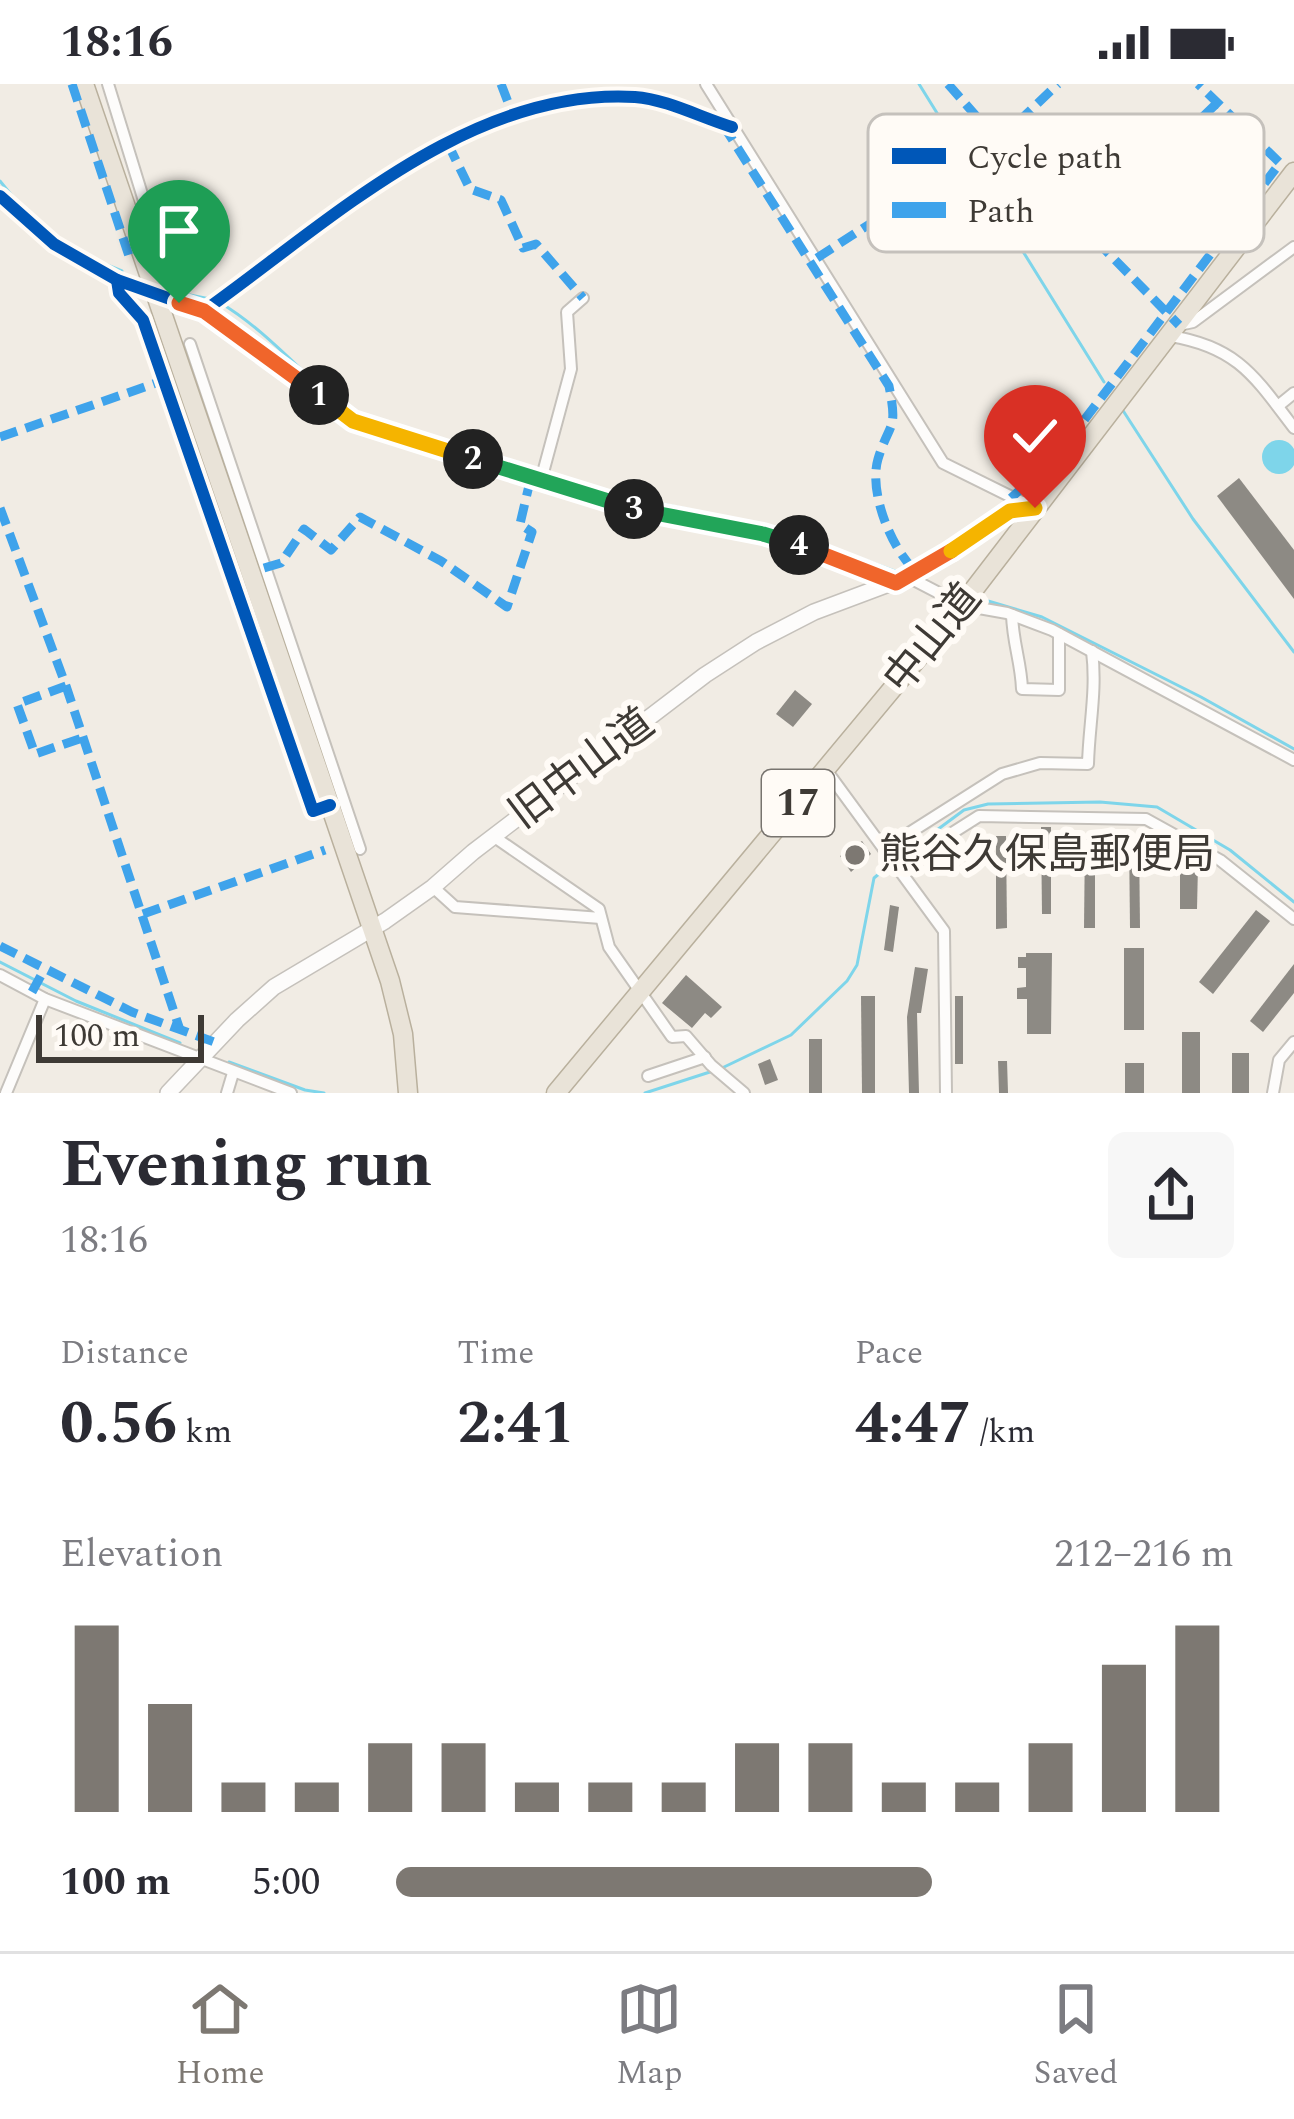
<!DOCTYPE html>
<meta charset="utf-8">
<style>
:root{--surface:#fff;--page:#f7f7f7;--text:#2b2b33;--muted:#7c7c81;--line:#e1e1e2;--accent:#7d7872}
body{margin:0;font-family:Spectral,"Noto Sans JP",serif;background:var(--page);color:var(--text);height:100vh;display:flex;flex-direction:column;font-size:45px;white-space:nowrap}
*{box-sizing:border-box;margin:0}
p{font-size:39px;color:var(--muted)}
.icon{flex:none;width:66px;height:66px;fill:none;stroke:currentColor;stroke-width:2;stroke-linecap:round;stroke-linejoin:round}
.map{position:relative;height:1009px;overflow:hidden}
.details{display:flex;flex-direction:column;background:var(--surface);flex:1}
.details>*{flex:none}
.scale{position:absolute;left:36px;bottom:30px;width:168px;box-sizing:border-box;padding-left:12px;border:6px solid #3e3a35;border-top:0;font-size:33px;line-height:42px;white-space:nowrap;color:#3e3a35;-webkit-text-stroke:9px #fffbf6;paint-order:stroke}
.pin{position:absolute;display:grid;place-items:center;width:102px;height:102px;color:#fff;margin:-123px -51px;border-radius:50% 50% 50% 0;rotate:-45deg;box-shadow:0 0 12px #0007}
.pin .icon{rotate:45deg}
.km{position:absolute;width:60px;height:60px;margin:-30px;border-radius:50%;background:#222;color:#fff;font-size:33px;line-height:60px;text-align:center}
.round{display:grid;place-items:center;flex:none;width:126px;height:126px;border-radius:18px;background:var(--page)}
.overview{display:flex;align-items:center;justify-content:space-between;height:204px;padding:0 60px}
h1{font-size:66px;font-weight:700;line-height:90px}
.metrics{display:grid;grid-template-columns:repeat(3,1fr);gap:18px;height:204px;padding:12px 60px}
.metrics div{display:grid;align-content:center}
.metrics b{font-size:60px;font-weight:700}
.metrics small{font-size:33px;font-weight:400}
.metrics p{font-size:33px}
.chart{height:336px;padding:24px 60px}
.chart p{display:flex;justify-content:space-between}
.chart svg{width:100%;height:216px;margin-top:12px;stroke:var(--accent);stroke-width:6}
ul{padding:0 60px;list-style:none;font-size:39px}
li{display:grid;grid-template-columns:192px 144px 1fr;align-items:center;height:90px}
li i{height:30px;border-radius:15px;background:var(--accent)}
.status{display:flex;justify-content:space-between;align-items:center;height:84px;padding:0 60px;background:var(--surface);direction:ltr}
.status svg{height:33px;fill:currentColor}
.tab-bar{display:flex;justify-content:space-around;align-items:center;height:168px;border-top:3px solid var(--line);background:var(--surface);font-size:33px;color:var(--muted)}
.tab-bar a{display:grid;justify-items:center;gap:6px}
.tab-bar .active{color:var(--accent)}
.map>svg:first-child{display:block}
</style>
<div class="status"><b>18:16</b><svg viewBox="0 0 49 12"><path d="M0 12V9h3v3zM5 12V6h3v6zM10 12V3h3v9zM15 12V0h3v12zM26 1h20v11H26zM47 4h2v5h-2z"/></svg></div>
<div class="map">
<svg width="1294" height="1009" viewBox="0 0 1294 1009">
<rect width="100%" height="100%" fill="#f1ece4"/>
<!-- water -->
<circle fill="#7ed5ea" cx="1279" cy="373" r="17"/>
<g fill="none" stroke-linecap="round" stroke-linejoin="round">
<!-- stream -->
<g stroke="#7ed5ea" stroke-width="3">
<polyline points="919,0 1104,298"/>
<polyline points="0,97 21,123 66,161"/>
<polyline points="90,174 122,187"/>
<polyline points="185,210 210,215"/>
<path d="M219,218C274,251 307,298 359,334"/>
<polyline points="1122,325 1193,435 1294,568"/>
<polyline points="448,362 537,387"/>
<polyline points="546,390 603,408 774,443 900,489"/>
<polyline points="943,505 962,510"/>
<polyline points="978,514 1042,533 1201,613 1294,665"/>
<polyline points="899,774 964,726 988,720 1100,718 1157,723 1230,766 1294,818"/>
<polyline points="0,878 76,917 180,959"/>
<polyline points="229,978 305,1006 324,1009"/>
<polyline points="722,984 791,951 847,897 857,881 874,794 891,780"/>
<polyline points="645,1009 713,987"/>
</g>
</g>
<!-- building -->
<g fill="#8d8a84">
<polygon points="1239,394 1294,466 1294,515 1217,412"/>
<polygon points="795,606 812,620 793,643 776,630"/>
<polygon points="1041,743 1051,743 1051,830 1042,830"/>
<polygon points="996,752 1006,752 1007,844 996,845"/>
<polygon points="1085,752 1095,752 1095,844 1084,844"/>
<polygon points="1129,752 1139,752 1140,844 1130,844"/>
<polygon points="862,757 871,770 851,788 840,772"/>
<polygon points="1180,780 1198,781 1197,825 1180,825"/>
<polygon points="890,821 899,823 893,868 884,866"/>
<polygon points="1256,826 1270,837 1213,910 1199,898"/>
<rect x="1124" y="864" width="20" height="82"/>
<polygon points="1026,869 1052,869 1051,950 1027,950 1027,915 1017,915 1017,904 1026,903 1026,884 1018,884 1018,873 1026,873"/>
<polygon points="1294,880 1294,909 1263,948 1250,937"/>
<polygon points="915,883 928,885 921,929 917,929 919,1009 909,1009 907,933"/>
<polygon points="686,891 722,923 711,934 705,929 692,944 662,919"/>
<polygon points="861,912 875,912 875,1009 862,1009"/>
<rect x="955" y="912" width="8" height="68"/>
<rect x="1182" y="948" width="18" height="61"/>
<rect x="809" y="955" width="13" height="54"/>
<rect x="1232" y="969" width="17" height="40"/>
<polygon points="770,975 778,996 765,1001 758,980"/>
<polygon points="998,977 1007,977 1008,1009 999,1009"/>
<rect x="1125" y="979" width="19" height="30"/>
</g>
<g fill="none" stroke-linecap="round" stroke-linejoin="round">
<!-- minor casing -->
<g stroke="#c5c1bb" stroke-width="14">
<g id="minor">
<polyline points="108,0 161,172"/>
<polyline points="706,0 943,379 1034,424"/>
<polyline points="0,112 54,160 117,196 204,227 353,337 628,424 763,450 892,497"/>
<polyline points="117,196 119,209 143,236 313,727 330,721"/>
<path d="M204,227C329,138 470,3 635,13C666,15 702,34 732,43"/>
<polyline points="1179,241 1193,238 1294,163"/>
<path d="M1170,252C1238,263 1255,293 1294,344"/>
<polyline points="190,260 360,765"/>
<polyline points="1278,322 1294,309"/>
<polyline points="541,396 571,285 567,228 583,214"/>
<polyline points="910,494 962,521 1007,529 1052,546 1294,676"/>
<path d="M1012,531C1013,560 1021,578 1022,605L1059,606V550"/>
<polyline points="826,686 944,847 946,1009"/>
<polyline points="493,752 599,825 609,863 672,953 686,952 711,981 744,1009"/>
<path d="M884,765L1002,690L1040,679L1088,680C1089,641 1097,606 1092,567"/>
<polyline points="897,784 979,732 1146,735 1220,776 1294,835"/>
<polyline points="433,803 455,823 601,834"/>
<polyline points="0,891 45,915 291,1009"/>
<polyline points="648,992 705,973"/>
<polyline points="6,1009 45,915"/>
<polyline points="227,1009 233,989"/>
<polyline points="1273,1009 1279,976 1294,958"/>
</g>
</g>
<!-- secondary casing -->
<g stroke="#c5c1bb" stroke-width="18">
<polyline id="secondary" points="168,1009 237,936 274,903 385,837 433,803 473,768 705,591 756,558 814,528 918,489 1010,427 1035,424"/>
</g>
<!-- trunk casing -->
<g stroke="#b9b09d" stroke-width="21">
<g id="trunk">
<polyline points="84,0 390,897 403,950 408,1009"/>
<polyline points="556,1009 962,521 1294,88"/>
</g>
</g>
<!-- minor -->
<use href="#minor" stroke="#fdfcfb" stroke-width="10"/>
<!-- secondary -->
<use href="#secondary" stroke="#fdfcfb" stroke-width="15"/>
<!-- trunk -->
<use href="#trunk" stroke="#e9e3d8" stroke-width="18"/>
<!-- quiet -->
<g stroke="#3fa3eb" stroke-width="9" stroke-dasharray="18 9" stroke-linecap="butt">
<polyline points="72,0 131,178"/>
<polyline points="501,0 513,31"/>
<polyline points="948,0 998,57 1179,241"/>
<path d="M723,41L889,302C898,348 890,336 878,375C868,409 893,469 918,489"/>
<polyline points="448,60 470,105 501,116 523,164 536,160 583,214"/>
<polyline points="1086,146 1216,20"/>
<polyline points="817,174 998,57 1058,0"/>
<polyline points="0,353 165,296"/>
<polyline points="1011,414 1056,373 1280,79 1198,0"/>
<polyline points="0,424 66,602 180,946"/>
<polyline points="264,484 281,479 304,445 331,466 360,433 441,477 507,523 532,448 520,440 531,393"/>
<polyline points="66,602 17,620 35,670 82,654"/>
<polyline points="143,830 325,766"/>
<polyline points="0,862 132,928 217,959"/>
<polyline points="32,908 44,886"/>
</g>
<!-- cycleway casing -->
<g stroke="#fffbf6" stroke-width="20">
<g id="cycleway">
<polyline points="0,112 54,160 117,196 204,227 353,337 628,424 763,450 896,499"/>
<polyline points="117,196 119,209 143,236 313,727 330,721"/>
<path d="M204,227C329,138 470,3 635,13C666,15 702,34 732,43"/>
</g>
</g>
<!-- cycleway -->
<use href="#cycleway" stroke="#0057b8" stroke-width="12"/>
</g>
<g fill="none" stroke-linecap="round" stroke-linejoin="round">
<!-- split-1 casing -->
<g stroke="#fff" stroke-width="24">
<polyline id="split-1" points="179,219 204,227 319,311"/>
</g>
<!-- split-2 casing -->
<g stroke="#fff" stroke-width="24">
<polyline id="split-2" points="319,311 353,337 473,375"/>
</g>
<!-- split-3 casing -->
<g stroke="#fff" stroke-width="24">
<polyline id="split-3" points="473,375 634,425"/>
</g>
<!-- split-4 casing -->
<g stroke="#fff" stroke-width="24">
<polyline id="split-4" points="634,425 763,450 799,461"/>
</g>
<!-- split-5 casing -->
<g stroke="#fff" stroke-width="24">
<polyline id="split-5" points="799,461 896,499 951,467"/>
</g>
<!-- split-6 casing -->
<g stroke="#fff" stroke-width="24">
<polyline id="split-6" points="951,467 1010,427 1035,424"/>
</g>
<!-- split-1 -->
<use href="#split-1" stroke="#f0652b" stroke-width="15"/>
<!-- split-2 -->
<use href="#split-2" stroke="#f5b400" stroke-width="15"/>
<!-- split-3 -->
<use href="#split-3" stroke="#22a559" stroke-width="15"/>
<!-- split-4 -->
<use href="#split-4" stroke="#22a559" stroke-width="15"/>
<!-- split-5 -->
<use href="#split-5" stroke="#f0652b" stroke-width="15"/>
<!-- split-6 -->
<use href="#split-6" stroke="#f5b400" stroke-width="15"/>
</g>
<!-- markers -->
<circle fill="#7d7872" stroke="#fffbf6" stroke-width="4.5" cx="855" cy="771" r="12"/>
<g text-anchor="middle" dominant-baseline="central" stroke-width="12" stroke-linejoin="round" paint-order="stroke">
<!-- shield labels -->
<rect fill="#fffbf6" stroke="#78746f" stroke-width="3" x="762" y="686" width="72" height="66" rx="9"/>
<g font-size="39" font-weight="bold" fill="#3e3a35">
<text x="798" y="719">17</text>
</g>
<!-- street labels -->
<g font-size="42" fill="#3e3a35" stroke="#fffbf6">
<text transform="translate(933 555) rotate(-51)">中山道</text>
<text transform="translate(582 685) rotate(-37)">旧中山道</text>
</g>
<!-- poi labels -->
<g font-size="42" fill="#3e3a35" stroke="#fffbf6" text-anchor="start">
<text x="879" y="771">熊谷久保島郵便局</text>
</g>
</g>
<!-- legend -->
<rect x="868" y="30" width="396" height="138" rx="18" fill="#fffbf6" stroke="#c5c1bc" stroke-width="3"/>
<rect x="892" y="64" width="54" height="16" fill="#0057b8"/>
<rect x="892" y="118" width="54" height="16" fill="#3fa3eb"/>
<g font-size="33" fill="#3e3a35">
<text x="967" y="84">Cycle path</text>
<text x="967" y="138">Path</text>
</g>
</svg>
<div class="scale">100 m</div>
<div class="pin" style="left:179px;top:219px;background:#1e9e55"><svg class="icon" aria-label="arrive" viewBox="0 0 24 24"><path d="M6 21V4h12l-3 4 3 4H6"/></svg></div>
<div class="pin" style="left:1035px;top:424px;background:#d93025"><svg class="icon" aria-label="check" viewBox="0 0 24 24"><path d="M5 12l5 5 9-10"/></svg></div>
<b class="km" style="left:319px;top:311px">1</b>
<b class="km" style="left:473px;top:375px">2</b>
<b class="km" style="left:634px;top:425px">3</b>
<b class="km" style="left:799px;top:461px">4</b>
</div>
<section class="details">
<div class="overview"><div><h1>Evening run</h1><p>18:16</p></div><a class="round"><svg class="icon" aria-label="share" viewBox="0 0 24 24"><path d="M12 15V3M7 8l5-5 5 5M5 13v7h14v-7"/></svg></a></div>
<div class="metrics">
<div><p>Distance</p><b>0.56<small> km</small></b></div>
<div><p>Time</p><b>2:41</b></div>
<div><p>Pace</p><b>4:47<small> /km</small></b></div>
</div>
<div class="chart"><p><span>Elevation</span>212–216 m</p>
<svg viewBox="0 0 160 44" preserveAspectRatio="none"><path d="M5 44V6M15 44V22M25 44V38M35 44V38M45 44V30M55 44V30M65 44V38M75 44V38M85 44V38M95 44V30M105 44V30M115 44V38M125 44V38M135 44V30M145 44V14M155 44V6"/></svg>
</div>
<ul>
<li><b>100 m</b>5:00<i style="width:64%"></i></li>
</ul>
</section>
<nav class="tab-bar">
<a class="active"><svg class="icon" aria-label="home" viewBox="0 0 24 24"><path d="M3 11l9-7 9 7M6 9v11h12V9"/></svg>Home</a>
<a><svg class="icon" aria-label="map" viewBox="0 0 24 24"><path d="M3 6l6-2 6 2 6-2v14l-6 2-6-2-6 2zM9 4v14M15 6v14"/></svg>Map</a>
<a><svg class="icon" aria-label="saved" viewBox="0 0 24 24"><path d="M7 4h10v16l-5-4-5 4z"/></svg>Saved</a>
</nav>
